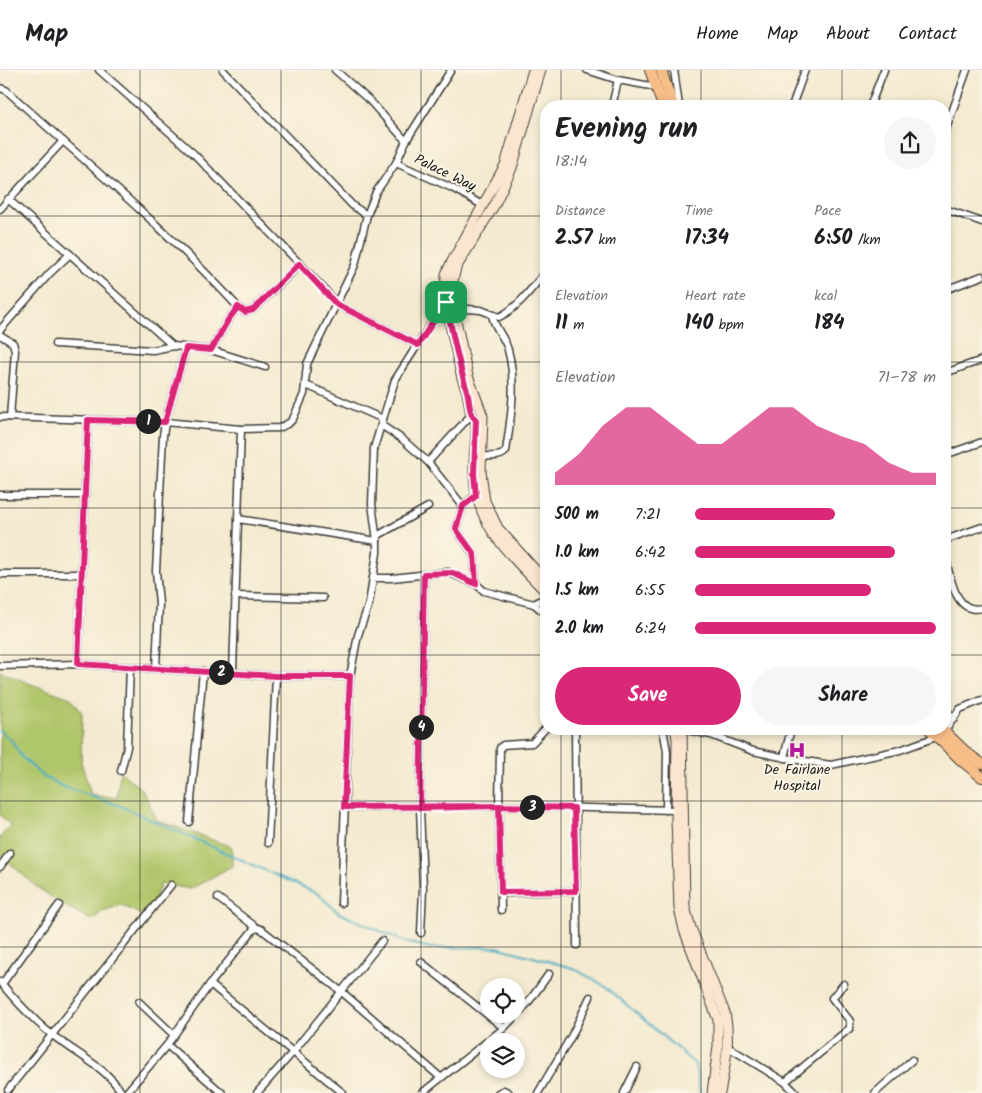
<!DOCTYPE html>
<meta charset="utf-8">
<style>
:root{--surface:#fff;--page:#f6f6f6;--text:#202124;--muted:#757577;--line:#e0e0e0;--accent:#db2777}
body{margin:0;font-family:Kalam,sans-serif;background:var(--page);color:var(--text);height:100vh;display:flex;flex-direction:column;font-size:19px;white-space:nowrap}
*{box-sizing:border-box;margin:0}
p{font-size:16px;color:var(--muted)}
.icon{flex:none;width:28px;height:28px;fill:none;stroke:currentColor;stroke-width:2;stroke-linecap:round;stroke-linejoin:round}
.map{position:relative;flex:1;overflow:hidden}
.side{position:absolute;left:540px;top:30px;width:411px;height:635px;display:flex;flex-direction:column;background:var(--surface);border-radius:20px;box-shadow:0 2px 8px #0003}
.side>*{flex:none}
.controls{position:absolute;left:480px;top:908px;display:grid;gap:10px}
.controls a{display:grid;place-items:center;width:45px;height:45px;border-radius:50%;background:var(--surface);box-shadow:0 2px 8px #0003;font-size:25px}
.pin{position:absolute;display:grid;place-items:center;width:42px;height:42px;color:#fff;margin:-21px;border-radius:10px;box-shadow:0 2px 8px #0006}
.km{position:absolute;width:25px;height:25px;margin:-12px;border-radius:50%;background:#222;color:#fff;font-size:14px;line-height:25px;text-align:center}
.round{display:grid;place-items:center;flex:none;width:52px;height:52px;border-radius:26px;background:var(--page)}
.head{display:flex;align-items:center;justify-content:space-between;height:85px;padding:0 15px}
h1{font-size:28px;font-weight:600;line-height:38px}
.stats{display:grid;grid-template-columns:repeat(3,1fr);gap:8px;height:85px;padding:5px 15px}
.stats div{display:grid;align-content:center}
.stats b{font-size:21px;font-weight:600}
.stats small{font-size:14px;font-weight:400}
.stats p{font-size:14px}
.chart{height:140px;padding:10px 15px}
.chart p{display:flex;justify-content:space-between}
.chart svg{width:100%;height:90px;margin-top:5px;fill:var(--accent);opacity:.7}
.action{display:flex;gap:10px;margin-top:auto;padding:10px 15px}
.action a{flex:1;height:58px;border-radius:30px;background:var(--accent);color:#fff;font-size:20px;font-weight:600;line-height:58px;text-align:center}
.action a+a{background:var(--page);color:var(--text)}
ul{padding:0 15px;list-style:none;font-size:16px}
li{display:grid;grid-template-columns:80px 60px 1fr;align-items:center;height:38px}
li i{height:12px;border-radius:6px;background:var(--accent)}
header{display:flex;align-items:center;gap:30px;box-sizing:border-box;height:70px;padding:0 25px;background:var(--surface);border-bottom:1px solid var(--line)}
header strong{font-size:24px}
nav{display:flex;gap:28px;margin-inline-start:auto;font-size:18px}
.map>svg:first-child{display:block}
</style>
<header>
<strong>Map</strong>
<nav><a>Home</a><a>Map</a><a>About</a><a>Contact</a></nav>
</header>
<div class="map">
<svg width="982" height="1023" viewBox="0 0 982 1023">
<rect width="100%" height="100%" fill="#fcf5e5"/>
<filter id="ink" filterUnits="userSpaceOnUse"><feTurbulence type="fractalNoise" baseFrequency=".02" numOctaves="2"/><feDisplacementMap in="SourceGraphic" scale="10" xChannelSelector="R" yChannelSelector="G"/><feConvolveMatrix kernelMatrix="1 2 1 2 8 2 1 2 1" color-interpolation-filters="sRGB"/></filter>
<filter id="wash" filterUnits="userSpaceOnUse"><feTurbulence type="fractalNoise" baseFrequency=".0096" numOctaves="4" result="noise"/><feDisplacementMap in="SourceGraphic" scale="20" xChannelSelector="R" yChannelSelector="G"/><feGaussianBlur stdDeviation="1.12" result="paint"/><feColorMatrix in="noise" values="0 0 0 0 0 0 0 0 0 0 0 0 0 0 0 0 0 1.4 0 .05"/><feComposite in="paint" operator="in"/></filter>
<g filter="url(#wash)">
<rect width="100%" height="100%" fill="#f4ead0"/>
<!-- green -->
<polygon fill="#b0c66a" stroke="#667143" points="0,601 31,614 71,628 82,643 81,692 91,725 117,728 120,701 143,721 157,750 232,777 232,796 191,819 161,814 146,847 121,835 105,840 91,850 61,834 34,815 0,784 0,767 11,756 0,745"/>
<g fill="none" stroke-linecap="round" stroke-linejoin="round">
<!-- stream -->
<polyline stroke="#41acc0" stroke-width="2" points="0,661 11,670 22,687 42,706 64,717 123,737 318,824 339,843 405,872 431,878 497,877 573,898 605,916 695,994 700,1023"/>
</g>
</g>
<g filter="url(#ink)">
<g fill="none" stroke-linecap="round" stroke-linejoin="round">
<!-- minor casing -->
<g stroke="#3c3b37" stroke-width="9">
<g id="minor">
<polyline points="99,0 194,84 325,220 336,234 418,275"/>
<polyline points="223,0 353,136 367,145"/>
<polyline points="335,0 370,31 406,71"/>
<polyline points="587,0 618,10 656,17"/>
<polyline points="674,0 679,36"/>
<path d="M0,18L6,20C84,91 167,159 238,237L245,242L253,240L299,195"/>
<polyline points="612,36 618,10"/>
<polyline points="792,36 805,0"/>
<polyline points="870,36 884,0"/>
<polyline points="945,62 967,0"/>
<polyline points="396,93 452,118 484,136"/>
<polyline points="8,129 173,276"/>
<polyline points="0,139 63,71"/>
<polyline points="945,139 982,152"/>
<polyline points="945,220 982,206"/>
<path d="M455,240L468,239L481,240L499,247C518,238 533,217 546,201"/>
<polyline points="0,260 49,204 70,184"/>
<polyline points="0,265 13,273 15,281 10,347"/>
<polyline points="55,274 153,280 173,276 211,280 265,297"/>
<polyline points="211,280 228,250 238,237"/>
<polyline points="945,303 982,290"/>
<polyline points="306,315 383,349 381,355 402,369 428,392 463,436"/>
<polyline points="0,347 165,352 241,359 279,358 289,353 293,349 304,324 307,294 355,195 367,145 376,122 396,93 406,71 451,0"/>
<polyline points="383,349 395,310 445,232"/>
<polyline points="945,385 982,372"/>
<path d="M481,386C490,386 501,388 506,381C511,348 517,312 508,280C505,267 494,258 492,245"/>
<polyline points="428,392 471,345"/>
<polyline points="0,425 85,425"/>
<polyline points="238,449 377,471"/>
<polyline points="377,466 428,437"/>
<polyline points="945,470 982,457"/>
<path d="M945,486C950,504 954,545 982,538"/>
<polyline points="0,504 81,504"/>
<polyline points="373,508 377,483 377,471 372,434 374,378 381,355"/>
<polyline points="476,514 474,485 458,462 456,458 463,436 476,425"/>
<polyline points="235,526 323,528"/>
<polyline points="534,534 546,544"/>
<polyline points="78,594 88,350"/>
<polyline points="0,596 78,594 276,606 350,606"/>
<polyline points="156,598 159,534 156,501 163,366 165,352 186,278"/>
<polyline points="233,602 241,359"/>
<polyline points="945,638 954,649"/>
<polyline points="575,659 577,875"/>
<polyline points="663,659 667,681 666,740"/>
<polyline points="682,659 711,665 753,681 786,688 831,695 900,680 936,667"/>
<polyline points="944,662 960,639 982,630"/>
<polyline points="786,688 784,687 791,659"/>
<polyline points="121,701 127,677 130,597"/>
<polyline points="345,737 499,736 676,740"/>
<polyline points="189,752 203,601"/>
<polyline points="268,773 276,606"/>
<polyline points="0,797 10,783"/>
<polyline points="501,823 576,821"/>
<polyline points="218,828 257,858 261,859 342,922 440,1007"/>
<polyline points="341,833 350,606 358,565 369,534 373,508 392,508 448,502 476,514 484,521 534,534 546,527"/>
<polyline points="501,840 499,736 500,678 503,675 532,673 546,658"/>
<polyline points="421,863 423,819 420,737 424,504"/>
<polyline points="421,892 504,958"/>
<path d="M0,912C16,931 32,949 51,964C75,983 106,997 122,1023"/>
<polyline points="2,914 59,835"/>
<polyline points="210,914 343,1023"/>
<polyline points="139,932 174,965"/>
<polyline points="167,975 222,1023"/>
<polyline points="728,977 785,1012 796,1023"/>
<polyline points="785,1012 850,958 850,951 832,928 844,914"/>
<polyline points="8,1020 171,815"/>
<polyline points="126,1023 167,975 210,914 253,860 257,858"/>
<polyline points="257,1023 293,982 382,871"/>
<polyline points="422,1023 504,958 527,934 549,904"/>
<polyline points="498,1023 504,1020 509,1023"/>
<polyline points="538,1023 572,965 590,927"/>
<polyline points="624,1023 637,997"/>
<polyline points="875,1023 912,990"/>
</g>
</g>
<!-- secondary casing -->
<g stroke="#3c3b37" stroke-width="11">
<g id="secondary">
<path d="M533,0L505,95L450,195L446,204L445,232L462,308L467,322L471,345L476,350C477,368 473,386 474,404C475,456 513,488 546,522"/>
<polyline points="541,0 512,98 494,136 456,198 452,215 456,250 468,306 483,346 481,402 485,431 498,458 546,512"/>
<polyline points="675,659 677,668 676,749 679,838 684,860 718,950 718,976 712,1023"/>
<path d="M682,659L685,837L691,858L725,943C731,970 725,997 720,1023"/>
</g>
</g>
<!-- primary casing -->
<g stroke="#3c3b37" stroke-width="12">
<g id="primary">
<polyline points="650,0 663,36"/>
<polyline points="661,0 673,36"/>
<polyline points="929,659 961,690 982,707"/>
<polyline points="942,659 967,683 982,694"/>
</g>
</g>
<!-- minor -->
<use href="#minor" stroke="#fff" stroke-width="6"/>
<!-- secondary -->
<use href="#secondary" stroke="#fce5cf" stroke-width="9"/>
<!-- primary -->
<use href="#primary" stroke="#f7be88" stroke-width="10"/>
</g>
</g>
<g fill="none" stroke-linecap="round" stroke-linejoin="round" filter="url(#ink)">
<!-- route casing -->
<g stroke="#fff" stroke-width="10">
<path id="route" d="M446,232L418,275L336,234L299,194L253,240L245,242L238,237L228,250L211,280L186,278L165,352L88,350L78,594L276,606H350L344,737L499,736L574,738L576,821L501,822L499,736L420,738L424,504L453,503L476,514L474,484L458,462L456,458L463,436L476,426L474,404L476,350C468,342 470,331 467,321C458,292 452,262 446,232"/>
</g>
<!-- route -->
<use href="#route" stroke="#db2777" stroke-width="6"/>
</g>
<!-- grid -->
<path fill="none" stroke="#1c1c1c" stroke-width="1" stroke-opacity="0.55" d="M140,0V1023M281,0V1023M421,0V1023M561,0V36M701,0V36M842,0V36M0,146H546M945,146H982M0,292H546M945,292H982M0,438H546M945,438H982M0,585H546M945,585H982M561,659V1023M701,659V1023M842,659V1023M0,731H982M0,877H982"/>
<!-- icons -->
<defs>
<g id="hospital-bare" transform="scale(1.35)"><path d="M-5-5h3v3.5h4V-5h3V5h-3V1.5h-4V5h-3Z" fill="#b5179e" stroke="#fcf5e5" stroke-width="2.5" paint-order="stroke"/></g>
</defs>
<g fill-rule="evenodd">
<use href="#hospital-bare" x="797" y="680"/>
</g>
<g text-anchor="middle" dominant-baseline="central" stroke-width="4" stroke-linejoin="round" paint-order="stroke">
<!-- street labels -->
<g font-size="14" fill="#1c1c1c" stroke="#fcf5e5">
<text transform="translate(445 103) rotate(26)">Palace Way</text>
</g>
<!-- poi labels -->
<g font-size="14" fill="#1c1c1c" stroke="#fcf5e5">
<text x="797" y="700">De Fairlane<tspan x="797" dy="16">Hospital</tspan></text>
</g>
</g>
</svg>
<div class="controls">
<a><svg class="icon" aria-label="locate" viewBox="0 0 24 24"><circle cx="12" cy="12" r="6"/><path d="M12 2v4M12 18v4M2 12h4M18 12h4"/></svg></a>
<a><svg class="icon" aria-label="layers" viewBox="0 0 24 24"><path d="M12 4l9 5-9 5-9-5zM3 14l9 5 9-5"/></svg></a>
</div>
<div class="pin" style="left:446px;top:232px;background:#1e9e55"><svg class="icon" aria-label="arrive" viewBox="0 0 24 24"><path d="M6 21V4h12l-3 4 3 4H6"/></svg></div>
<b class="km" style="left:148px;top:351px">1</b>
<b class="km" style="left:221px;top:602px">2</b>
<b class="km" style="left:532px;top:737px">3</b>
<b class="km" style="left:421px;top:657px">4</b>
<section class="side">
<div class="head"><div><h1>Evening run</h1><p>18:14</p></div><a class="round"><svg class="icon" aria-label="share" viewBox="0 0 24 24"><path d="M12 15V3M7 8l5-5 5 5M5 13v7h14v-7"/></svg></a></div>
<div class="stats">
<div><p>Distance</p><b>2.57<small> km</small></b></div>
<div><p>Time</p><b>17:34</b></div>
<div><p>Pace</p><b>6:50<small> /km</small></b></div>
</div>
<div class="stats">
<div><p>Elevation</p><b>11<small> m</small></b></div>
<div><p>Heart rate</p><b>140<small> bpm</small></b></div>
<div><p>kcal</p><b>184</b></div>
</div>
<div class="chart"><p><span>Elevation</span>71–78 m</p>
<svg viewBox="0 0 160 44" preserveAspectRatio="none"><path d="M0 44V38L10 29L20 15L30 6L40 6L50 15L60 24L70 24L80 15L90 6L100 6L110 15L120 20L130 24L140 33L150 38L160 38V44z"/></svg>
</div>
<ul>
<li><b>500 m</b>7:21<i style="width:58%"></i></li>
<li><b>1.0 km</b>6:42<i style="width:83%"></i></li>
<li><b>1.5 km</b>6:55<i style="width:73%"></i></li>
<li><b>2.0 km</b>6:24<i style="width:100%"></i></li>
</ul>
<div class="action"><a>Save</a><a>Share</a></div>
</section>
</div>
